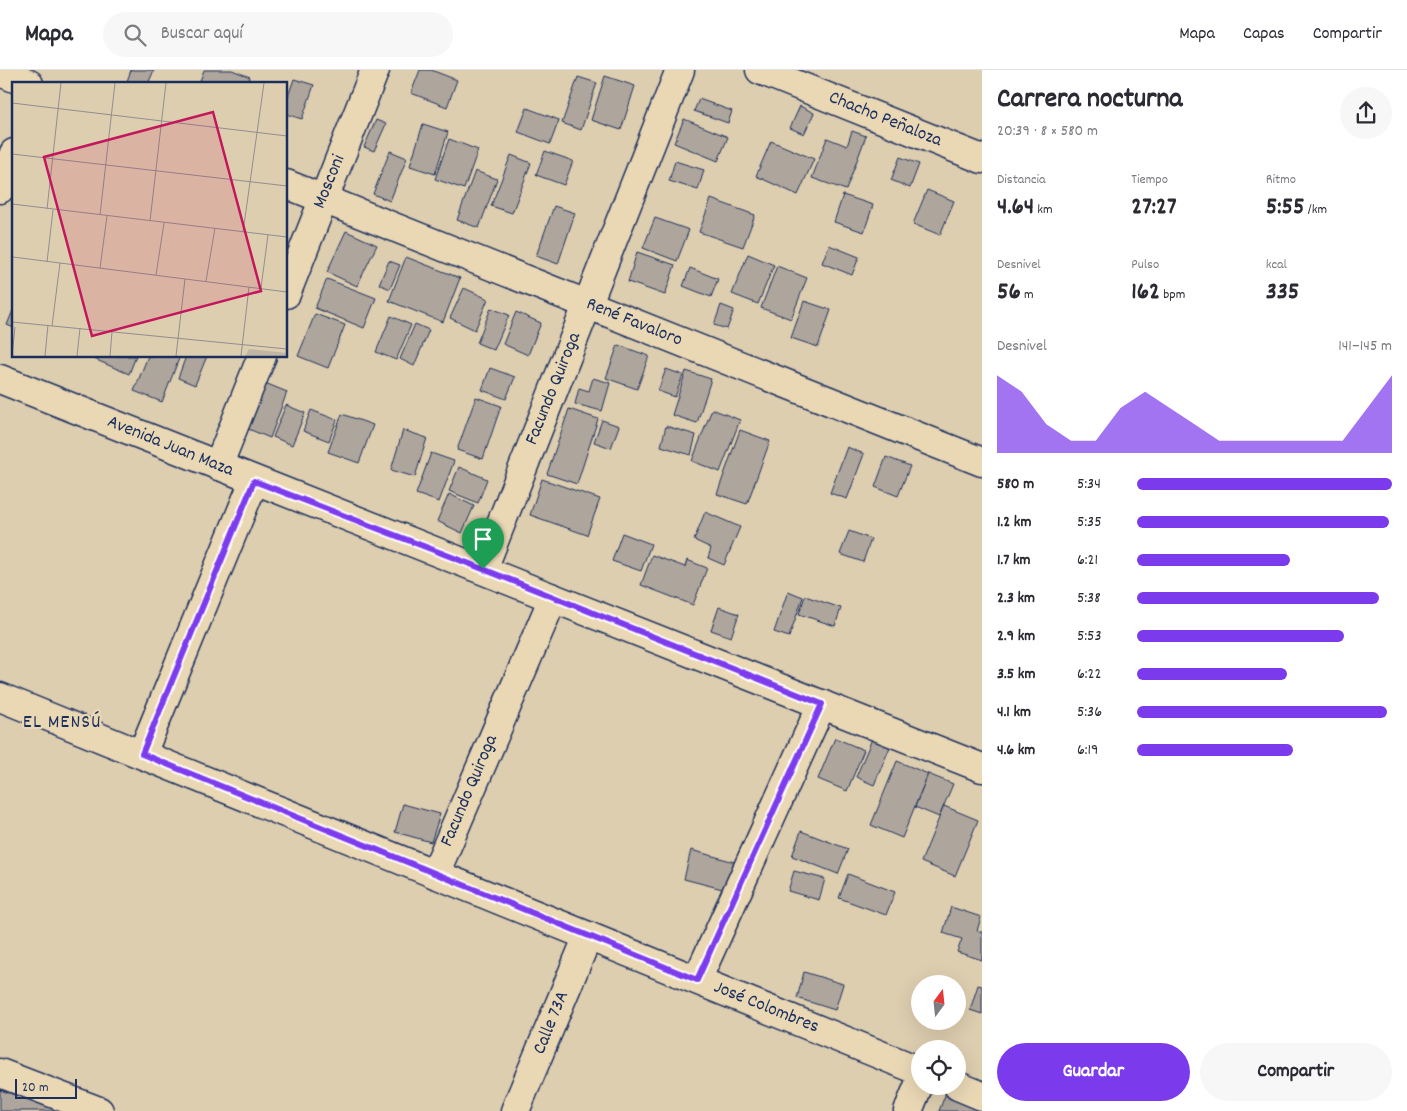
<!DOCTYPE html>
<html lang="es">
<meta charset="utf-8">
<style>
:root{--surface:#fff;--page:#f7f7f7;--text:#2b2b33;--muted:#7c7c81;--line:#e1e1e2;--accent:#7c3aed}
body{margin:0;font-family:Dekko,sans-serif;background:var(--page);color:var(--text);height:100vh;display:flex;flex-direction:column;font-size:19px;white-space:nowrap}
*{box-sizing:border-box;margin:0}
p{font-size:16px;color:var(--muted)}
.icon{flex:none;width:28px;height:28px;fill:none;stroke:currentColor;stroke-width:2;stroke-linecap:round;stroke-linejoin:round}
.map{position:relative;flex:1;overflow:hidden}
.sheet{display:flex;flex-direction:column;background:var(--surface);width:425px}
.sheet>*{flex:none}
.needle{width:32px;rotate:15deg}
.buttons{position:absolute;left:911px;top:905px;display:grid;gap:10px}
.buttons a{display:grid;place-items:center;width:55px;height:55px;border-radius:50%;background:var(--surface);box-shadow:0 5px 20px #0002;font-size:25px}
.scale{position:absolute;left:15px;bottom:12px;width:62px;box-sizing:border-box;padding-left:5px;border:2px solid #1b2f5e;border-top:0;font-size:14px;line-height:18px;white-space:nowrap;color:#1b2f5e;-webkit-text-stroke:4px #ead8b5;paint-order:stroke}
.pin{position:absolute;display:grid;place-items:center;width:42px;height:42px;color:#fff;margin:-51px -21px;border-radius:50% 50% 50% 0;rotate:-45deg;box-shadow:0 0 5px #0007}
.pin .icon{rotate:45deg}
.round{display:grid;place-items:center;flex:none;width:52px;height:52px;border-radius:26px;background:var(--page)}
.overview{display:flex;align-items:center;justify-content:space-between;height:85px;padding:0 15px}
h1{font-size:28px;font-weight:700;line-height:38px}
.figures{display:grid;grid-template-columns:repeat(3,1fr);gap:8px;height:85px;padding:5px 15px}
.figures div{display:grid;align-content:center}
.figures b{font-size:25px;font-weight:700}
.figures small{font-size:14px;font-weight:400}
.figures p{font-size:14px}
.chart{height:140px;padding:10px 15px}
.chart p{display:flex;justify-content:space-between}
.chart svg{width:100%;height:90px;margin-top:5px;fill:var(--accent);opacity:.7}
.primary-button{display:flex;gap:10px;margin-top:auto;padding:10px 15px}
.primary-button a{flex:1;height:58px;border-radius:30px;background:var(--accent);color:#fff;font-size:20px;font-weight:700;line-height:58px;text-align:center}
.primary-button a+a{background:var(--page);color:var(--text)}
ul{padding:0 15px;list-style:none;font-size:16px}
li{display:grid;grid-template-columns:80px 60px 1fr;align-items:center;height:38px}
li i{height:12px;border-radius:6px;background:var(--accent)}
header{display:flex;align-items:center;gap:30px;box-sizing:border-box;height:70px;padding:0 25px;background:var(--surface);border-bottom:1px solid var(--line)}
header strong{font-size:24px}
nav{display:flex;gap:28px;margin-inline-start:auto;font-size:18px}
.search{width:350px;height:45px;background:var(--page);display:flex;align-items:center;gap:12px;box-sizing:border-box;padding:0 18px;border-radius:28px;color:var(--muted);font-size:19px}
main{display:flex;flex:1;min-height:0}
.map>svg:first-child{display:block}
</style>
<header>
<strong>Mapa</strong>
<div class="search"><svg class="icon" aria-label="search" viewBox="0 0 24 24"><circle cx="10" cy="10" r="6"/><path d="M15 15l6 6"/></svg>Buscar aquí</div>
<nav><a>Mapa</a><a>Capas</a><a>Compartir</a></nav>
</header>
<main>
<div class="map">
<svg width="982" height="1041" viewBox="0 0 982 1041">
<rect width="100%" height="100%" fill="#deceb0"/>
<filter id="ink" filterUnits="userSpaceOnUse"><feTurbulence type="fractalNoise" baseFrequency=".02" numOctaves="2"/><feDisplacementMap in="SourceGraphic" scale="10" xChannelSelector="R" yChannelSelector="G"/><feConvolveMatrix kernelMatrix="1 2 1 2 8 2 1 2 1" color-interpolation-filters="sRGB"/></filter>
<g filter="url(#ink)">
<!-- building -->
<g fill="#aea69c" stroke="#1b2f5e">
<polygon points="131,0 154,0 148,14 126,14"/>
<polygon points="204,0 232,0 250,7 248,14 199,14"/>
<polygon points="420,0 431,0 457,10 447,37 411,23"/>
<polygon points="605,6 635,16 621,60 591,50"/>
<polygon points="578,7 597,13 581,60 562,53"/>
<polygon points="294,9 314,15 302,49 286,44 286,32"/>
<polygon points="699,29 732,41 728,53 694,41"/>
<polygon points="800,36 814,43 804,64 790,58"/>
<polygon points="527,38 559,50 550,74 518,62"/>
<polygon points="684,49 728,67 718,91 674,73"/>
<polygon points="376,50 386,54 374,81 364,77"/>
<polygon points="423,54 448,62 435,104 410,96"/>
<polygon points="852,61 866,66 846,120 812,108 827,68 847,76"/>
<polygon points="449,69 478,80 464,119 435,109"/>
<polygon points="771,71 814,89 798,125 756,106"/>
<polygon points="390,81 407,88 390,131 373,124"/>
<polygon points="545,81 573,91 564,115 536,105"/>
<polygon points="511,85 531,93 512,143 491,136"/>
<polygon points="900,87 919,94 910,118 891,110"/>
<polygon points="675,91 704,100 698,120 669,111"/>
<polygon points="475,101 497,109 479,158 457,150"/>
<polygon points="927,120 954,131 940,165 913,154"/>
<polygon points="843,125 873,135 864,162 834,152"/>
<polygon points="711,129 755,145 743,177 699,162"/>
<polygon points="554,136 575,143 558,194 536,186"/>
<polygon points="655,148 689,160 677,191 643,178"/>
<polygon points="346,161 377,175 357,216 327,202"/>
<polygon points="829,175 859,187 852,205 822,193"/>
<polygon points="637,182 675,195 665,225 628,212"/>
<polygon points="748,184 774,195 758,234 732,224"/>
<polygon points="406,187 460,208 443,252 389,231"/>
<polygon points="389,191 400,195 390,219 379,214"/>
<polygon points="777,196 807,208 791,249 761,238"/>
<polygon points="690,198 718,209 711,227 683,216"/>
<polygon points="327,209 376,228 364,258 315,238"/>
<polygon points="464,218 488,229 475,260 450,248"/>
<polygon points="804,231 831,240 818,277 791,268"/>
<polygon points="721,235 734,240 727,259 714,255"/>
<polygon points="14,238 14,258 7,255"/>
<polygon points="491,238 509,245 494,280 477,273"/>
<polygon points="516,242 541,253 528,285 503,274"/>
<polygon points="315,244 345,255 328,298 298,286"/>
<polygon points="391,246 411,255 396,290 376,282"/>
<polygon points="415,254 429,260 414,296 400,289"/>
<polygon points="618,275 649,286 637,319 606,308"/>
<polygon points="87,286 136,286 129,304"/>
<polygon points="148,286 180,286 162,332 134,321"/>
<polygon points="186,286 207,286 195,315 178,308"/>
<polygon points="490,298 515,307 506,329 482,320"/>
<polygon points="666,299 683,305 675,327 658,321"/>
<polygon points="686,301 711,309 697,353 672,345"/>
<polygon points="593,308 610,313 602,341 575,334 579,318 589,321"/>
<polygon points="265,313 287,322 270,368 246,358"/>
<polygon points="476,327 501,336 483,389 457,380"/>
<polygon points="286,335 305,343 292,375 273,367"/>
<polygon points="569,339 598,349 577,414 547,404"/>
<polygon points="712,339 740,350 720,402 692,391"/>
<polygon points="311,340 337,350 329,371 303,361"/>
<polygon points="342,344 373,355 359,393 328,382"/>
<polygon points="602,350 619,356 611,378 594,372"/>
<polygon points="666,356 696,365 691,385 661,376"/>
<polygon points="403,360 427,368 415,407 391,400"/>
<polygon points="740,360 770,371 747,434 717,424"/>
<polygon points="847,377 864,384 847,429 830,423"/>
<polygon points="431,383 454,391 439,432 416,424"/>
<polygon points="886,387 910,396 898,426 875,417"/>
<polygon points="459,397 487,409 478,433 449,421"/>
<polygon points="542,409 600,429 587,465 530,445"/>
<polygon points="449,424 474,436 462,463 437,451"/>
<polygon points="705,442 740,457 724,495 708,488 711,478 694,470"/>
<polygon points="849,461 871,469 863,492 840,484"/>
<polygon points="622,463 651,474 641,501 612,491"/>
<polygon points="652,485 685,497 687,490 707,498 693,535 641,515"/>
<polygon points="788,521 803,527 789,567 774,562"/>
<polygon points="805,526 841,538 835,556 799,544"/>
<polygon points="719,537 739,544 731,567 711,560"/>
<polygon points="835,668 864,680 847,721 818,709"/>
<polygon points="872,669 890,677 874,715 856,707"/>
<polygon points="897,691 928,704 902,768 871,755"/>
<polygon points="928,704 953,714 939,747 915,737"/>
<polygon points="403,734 440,744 431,772 395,762"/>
<polygon points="944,736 978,750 955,806 921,792"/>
<polygon points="801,761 848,779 838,804 792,786"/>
<polygon points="691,780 742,794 734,822 684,809"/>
<polygon points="794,801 825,809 819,830 788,821"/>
<polygon points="848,804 895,822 886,845 839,828"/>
<polygon points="951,837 981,847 977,861 982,862 982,890 957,882 962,869 943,863"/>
<polygon points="804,902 843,914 835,940 797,928"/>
<polygon points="978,915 982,916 982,944 970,940"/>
<polygon points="0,1020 63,1041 0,1041"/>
<polygon points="947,1020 982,1035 982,1041 939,1041"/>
</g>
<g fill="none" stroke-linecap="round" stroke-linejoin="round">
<!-- minor casing -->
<g stroke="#1b2f5e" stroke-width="31">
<g id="minor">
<polyline points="760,0 982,89"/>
<polyline points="0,2 29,14"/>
<polyline points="286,114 982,392"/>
<polyline points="0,119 14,83"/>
<polyline points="286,224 375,0"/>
<polyline points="218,396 262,286"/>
<polyline points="483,499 680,0"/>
<polyline points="0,627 920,1001"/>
<polyline points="142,684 254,411"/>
<polyline points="435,804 553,528"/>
<polyline points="697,910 822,634"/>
<polyline points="0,1003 99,1041"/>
<polyline points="958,1016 982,1026"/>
<polyline points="515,1041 588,866"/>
<polyline points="908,1041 920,1012"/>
</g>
</g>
<!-- major casing -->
<g stroke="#1b2f5e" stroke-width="31">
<polyline id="major" points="0,309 982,698"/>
</g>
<!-- minor -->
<use href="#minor" stroke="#ead8b5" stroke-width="28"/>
<!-- major -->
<use href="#major" stroke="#ead8b5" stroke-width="28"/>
</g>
</g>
<g fill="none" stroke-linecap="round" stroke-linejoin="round" filter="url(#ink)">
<!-- route casing -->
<g stroke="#fff" stroke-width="10">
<polygon id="route" points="254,411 483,499 822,634 697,910 142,684"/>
</g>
<!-- route -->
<use href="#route" stroke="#7c3aed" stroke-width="6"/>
</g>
<g text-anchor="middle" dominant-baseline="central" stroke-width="4.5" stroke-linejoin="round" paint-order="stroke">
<!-- street labels -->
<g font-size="19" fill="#1b2f5e" stroke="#ead8b5">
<text transform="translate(885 50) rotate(22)">Chacho Peñaloza</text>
<text transform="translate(330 112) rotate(-68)">Mosconi</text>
<text transform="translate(634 253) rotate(22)">René Favaloro</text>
<text transform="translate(554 319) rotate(-68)">Facundo Quiroga</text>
<text transform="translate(170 377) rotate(22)">Avenida Juan Maza</text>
<text transform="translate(470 721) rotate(-67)">Facundo Quiroga</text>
<text transform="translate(766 938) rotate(22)">José Colombres</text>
<text transform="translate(552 953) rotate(-68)">Calle 73A</text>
</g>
<!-- neighbourhood labels -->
<g font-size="20" letter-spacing="1" fill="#1b2f5e" stroke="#ead8b5">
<text x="62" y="653">EL MENSÚ</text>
</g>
</g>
<!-- overview -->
<g transform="translate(12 12)">
<rect width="275" height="275" fill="#deceb0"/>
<path d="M237,267L275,271V274H233Z" fill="#c1b6a3"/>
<path fill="none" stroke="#908e8f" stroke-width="1" d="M0,21L275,54M0,72L275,104M0,122L275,155M35,127L49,1M88,133L103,1M138,139L154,1M231,150L252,1M1,175L275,210M35,180L41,128M88,186L95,134M144,193L152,141M194,199L203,146M249,206L256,153M0,240L275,267M40,244L48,181M0,274L3,245M33,274L36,243M65,274L68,246M98,274L100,250M164,274L173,197M229,274L237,205"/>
<path fill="#c2185b" fill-opacity="0.15" stroke="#c2185b" stroke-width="2.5" d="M201,30L249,209L80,254L32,75Z"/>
<rect width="275" height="275" fill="none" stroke="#1b2f5e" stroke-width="2.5"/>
</g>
</svg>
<div class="buttons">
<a><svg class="needle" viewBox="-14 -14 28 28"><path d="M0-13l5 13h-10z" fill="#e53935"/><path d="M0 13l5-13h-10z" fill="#7c7c81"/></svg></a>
<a><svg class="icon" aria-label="locate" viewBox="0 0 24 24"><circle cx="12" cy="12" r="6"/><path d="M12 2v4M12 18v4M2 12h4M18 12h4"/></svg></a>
</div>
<div class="scale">20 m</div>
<div class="pin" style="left:483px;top:499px;background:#1e9e55"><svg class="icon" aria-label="arrive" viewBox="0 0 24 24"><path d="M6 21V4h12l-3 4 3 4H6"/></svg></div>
</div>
<section class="sheet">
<div class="overview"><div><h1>Carrera nocturna</h1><p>20:39 · 8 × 580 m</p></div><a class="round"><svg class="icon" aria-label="share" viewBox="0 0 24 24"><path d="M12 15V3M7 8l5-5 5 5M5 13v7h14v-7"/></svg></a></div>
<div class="figures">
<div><p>Distancia</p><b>4.64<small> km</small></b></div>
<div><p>Tiempo</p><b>27:27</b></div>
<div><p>Ritmo</p><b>5:55<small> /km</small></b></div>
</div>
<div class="figures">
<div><p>Desnivel</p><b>56<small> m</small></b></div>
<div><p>Pulso</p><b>162<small> bpm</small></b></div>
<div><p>kcal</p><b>335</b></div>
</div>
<div class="chart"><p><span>Desnivel</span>141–145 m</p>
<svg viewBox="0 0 160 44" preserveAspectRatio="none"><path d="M0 44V6L10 14L20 30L30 38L40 38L50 22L60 14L70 22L80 30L90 38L100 38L110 38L120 38L130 38L140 38L150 22L160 6V44z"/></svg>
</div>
<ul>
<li><b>580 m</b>5:34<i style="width:100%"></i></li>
<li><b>1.2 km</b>5:35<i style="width:99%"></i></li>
<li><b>1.7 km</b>6:21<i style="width:60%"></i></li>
<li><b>2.3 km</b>5:38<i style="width:95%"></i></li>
<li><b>2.9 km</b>5:53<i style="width:81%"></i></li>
<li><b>3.5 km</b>6:22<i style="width:59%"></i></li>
<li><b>4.1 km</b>5:36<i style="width:98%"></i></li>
<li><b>4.6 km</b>6:19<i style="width:61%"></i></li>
</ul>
<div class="primary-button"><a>Guardar</a><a>Compartir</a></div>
</section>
</main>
